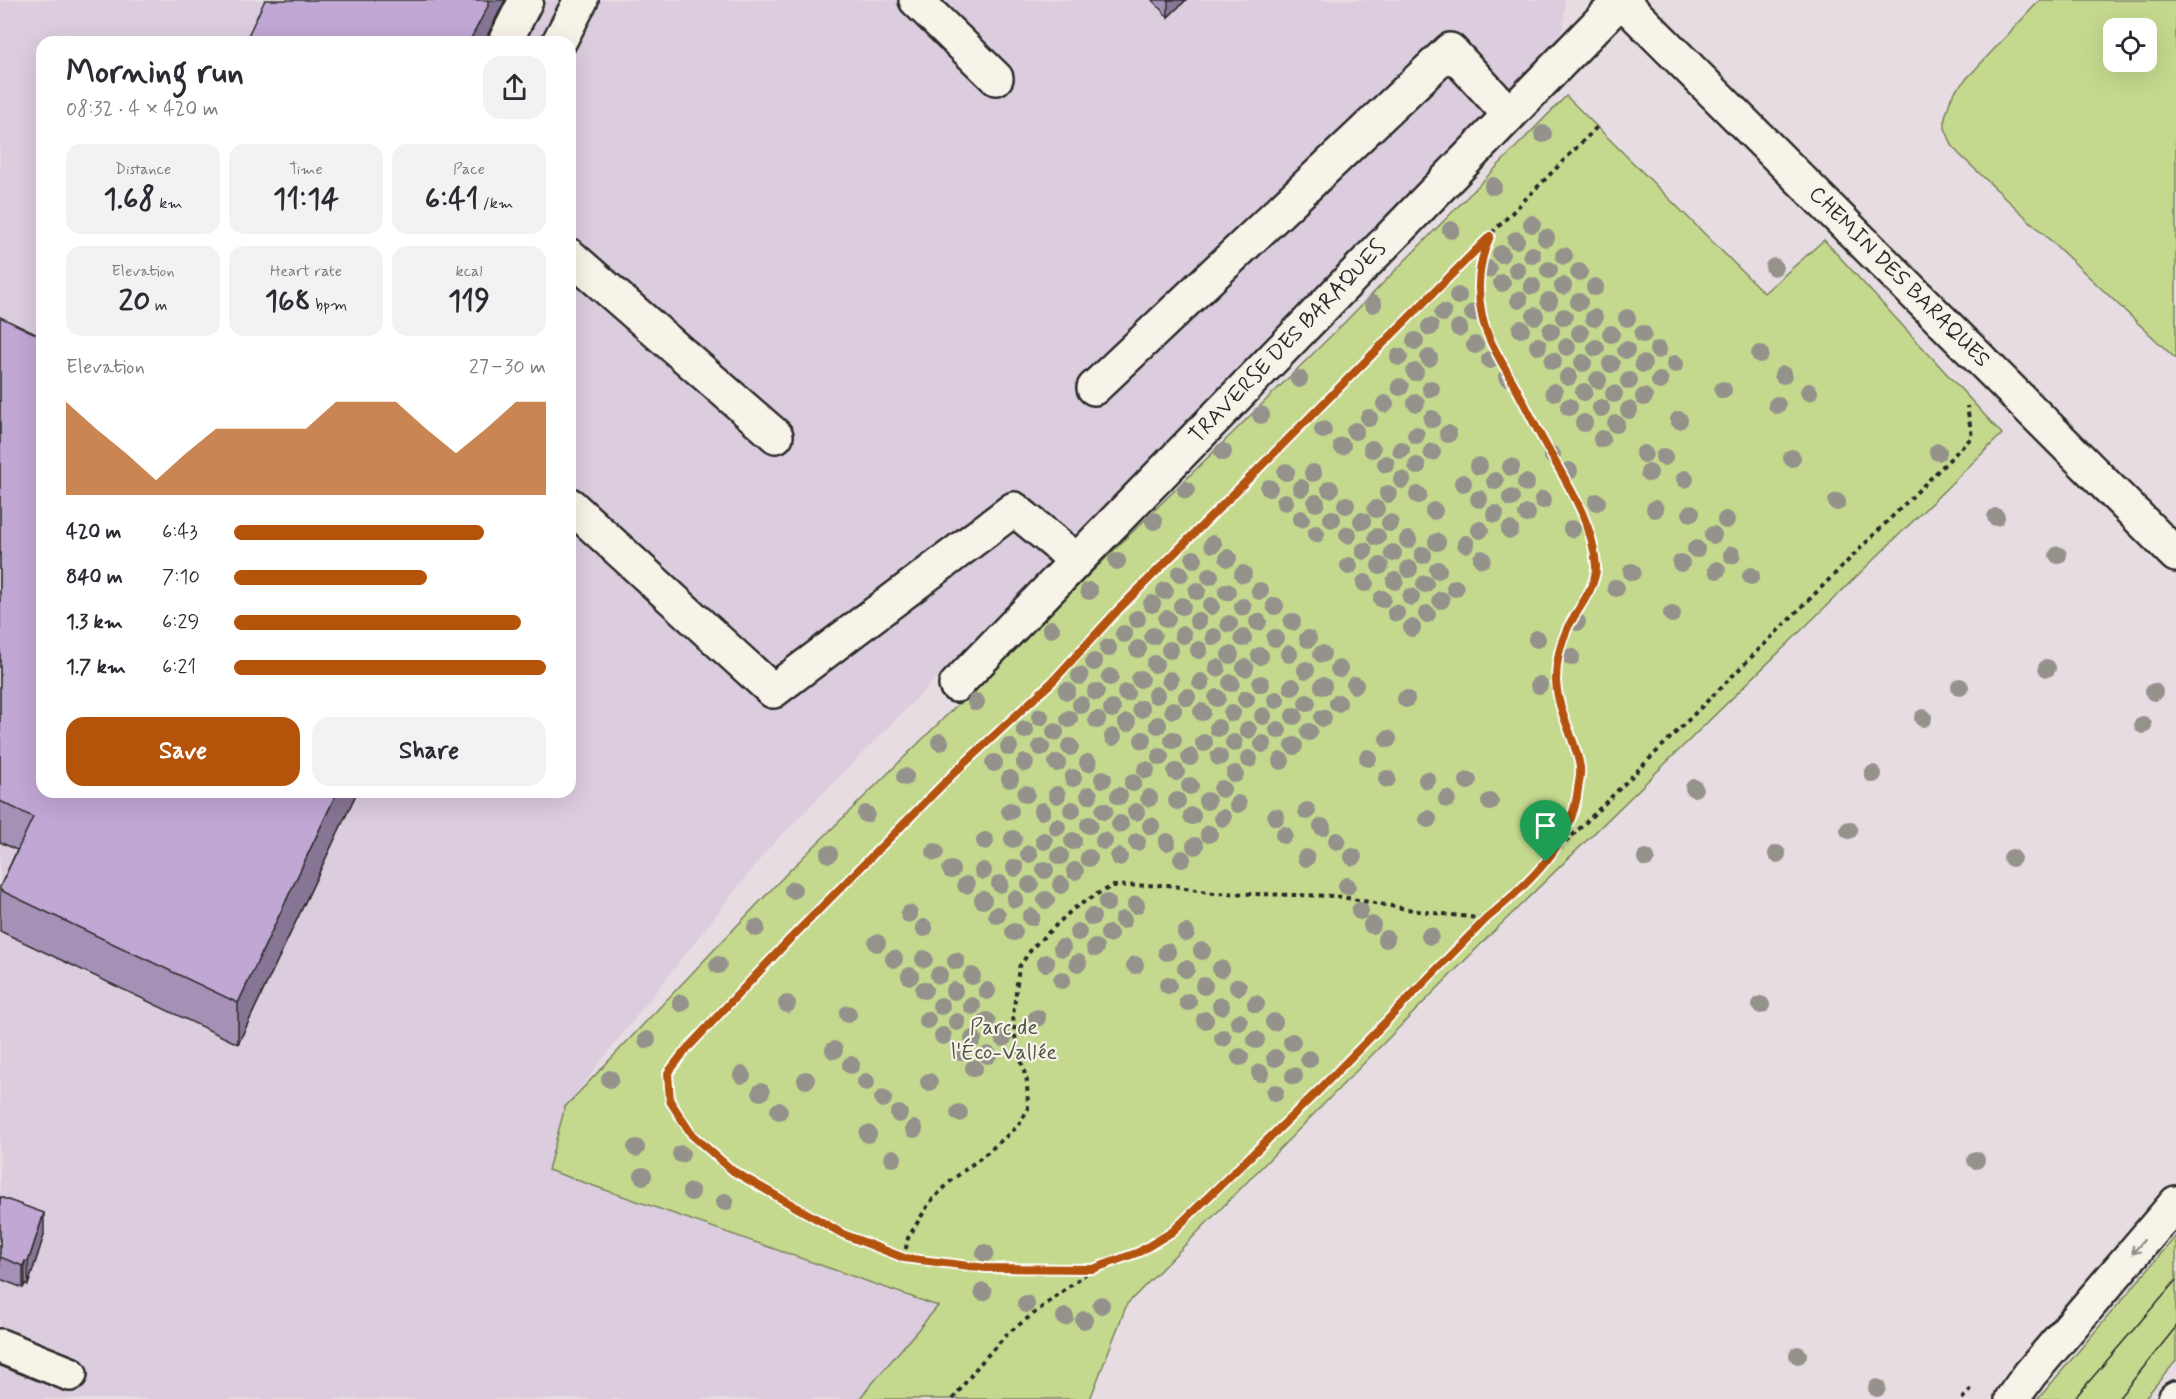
<!DOCTYPE html>
<meta charset="utf-8">
<style>
:root{--surface:#fff;--page:#f2f2f3;--text:#2b2b33;--muted:#7c7c81;--accent:#b45309}
body{margin:0;font-family:Mynerve,sans-serif;background:var(--page);color:var(--text);height:100vh;display:flex;flex-direction:column;font-size:22px;white-space:nowrap}
*{box-sizing:border-box;margin:0}
p{font-size:20px;color:var(--muted)}
.icon{flex:none;width:33px;height:33px;fill:none;stroke:currentColor;stroke-width:2;stroke-linecap:round;stroke-linejoin:round}
.map{position:relative;flex:1;overflow:hidden}
.side{position:absolute;left:36px;top:36px;width:540px;height:762px;display:flex;flex-direction:column;background:var(--surface);border-radius:18px;box-shadow:0 6px 24px #0002}
.side>*{flex:none}
.fabs{position:absolute;left:2103px;top:18px;display:grid;gap:12px}
.fabs a{display:grid;place-items:center;width:54px;height:54px;border-radius:12px;background:var(--surface);box-shadow:0 6px 24px #0002;font-size:30px}
.pin{position:absolute;display:grid;place-items:center;width:51px;height:51px;color:#fff;margin:-62px -26px;border-radius:50% 50% 50% 0;rotate:-45deg;box-shadow:0 0 6px #0007}
.pin .icon{rotate:45deg}
.round{display:grid;place-items:center;flex:none;width:63px;height:63px;border-radius:18px;background:var(--page)}
.summary{display:flex;align-items:center;justify-content:space-between;height:102px;padding:0 30px}
h1{font-size:33px;font-weight:800;line-height:45px}
.stats{display:grid;grid-template-columns:repeat(3,1fr);gap:9px;height:102px;padding:6px 30px}
.stats div{display:grid;align-content:center;border-radius:15px;background:var(--page);text-align:center}
.stats b{font-size:30px;font-weight:800}
.stats small{font-size:16px;font-weight:400}
.stats p{font-size:16px}
.chart{height:168px;padding:12px 30px}
.chart p{display:flex;justify-content:space-between}
.chart svg{width:100%;height:108px;margin-top:6px;fill:var(--accent);opacity:.7}
.button{display:flex;gap:12px;margin-top:auto;padding:12px 30px}
.button a{flex:1;height:69px;border-radius:18px;background:var(--accent);color:#fff;font-size:24px;font-weight:800;line-height:69px;text-align:center}
.button a+a{background:var(--page);color:var(--text)}
ul{padding:0 30px;list-style:none;font-size:20px}
li{display:grid;grid-template-columns:96px 72px 1fr;align-items:center;height:45px}
li i{height:15px;border-radius:8px;background:var(--accent)}
.map>svg:first-child{display:block}
</style>
<div class="map">
<svg width="2176" height="1399" viewBox="0 0 2176 1399">
<rect width="100%" height="100%" fill="#e6dce2"/>
<filter id="ink" filterUnits="userSpaceOnUse"><feTurbulence type="fractalNoise" baseFrequency=".0167" numOctaves="2"/><feDisplacementMap in="SourceGraphic" scale="12" xChannelSelector="R" yChannelSelector="G"/><feConvolveMatrix kernelMatrix="1 2 1 2 8 2 1 2 1" color-interpolation-filters="sRGB"/></filter>
<g filter="url(#ink)">
<!-- built -->
<path fill="#dbccde" fill-rule="evenodd" d="M0,0H1565L1563,28L1549,55L767,850L565,1107L548,1170L938,1306L859,1399H0ZM42,42H570V792H42Z"/>
<!-- green -->
<g fill="#c4d98e" stroke="#78825c" stroke-width="1.5" fill-rule="evenodd">
<path d="M2040,0H2176V359L1959,154L1952,145L1945,128V117L1951,98L1956,90ZM2114,28H2146V62H2114Z"/>
<polygon points="1566,96 1764,293 1824,240 2002,434 1486,939 1127,1304 1090,1399 859,1399 938,1306 548,1170 565,1107 789,871 1343,324"/>
<polygon points="2176,1236 2176,1361 2144,1399 2038,1399"/>
</g>
<g fill="none" stroke-linecap="round" stroke-linejoin="round">
<!-- minor casing -->
<g stroke="#2b2b2b" stroke-width="38">
<g id="minor">
<polyline points="916,0 996,78"/>
<polyline points="1621,0 2176,555"/>
<polyline points="505,42 526,0"/>
<polyline points="559,42 581,0"/>
<polyline points="570,256 776,436"/>
<polyline points="1094,388 1450,50 1509,114"/>
<polyline points="570,505 773,691 1014,509 1076,560"/>
<polyline points="956,685 1621,0"/>
<polyline points="0,1346 70,1374"/>
</g>
</g>
<!-- major casing -->
<g stroke="#2b2b2b" stroke-width="38">
<g id="major">
<polyline points="2012,1399 2030,1374 2176,1203"/>
<polyline points="2175,1399 2176,1398"/>
</g>
</g>
<!-- path -->
<g stroke="#2b2b2b" stroke-width="4" stroke-dasharray="4.5 4.5" stroke-linecap="butt">
<polyline points="1553,855 1972,437 1967,406"/>
<polyline points="1486,919 1321,1088 1172,1232 1139,1252 1093,1269 986,1268 904,1258 843,1234 733,1171 692,1135 670,1101 667,1073 684,1052 789,940 955,772 1052,682 1119,609 1597,127"/>
<path d="M904,1258L908,1238L930,1202L952,1180L988,1152L1017,1127L1028,1109L1027,1081L1016,1044L1013,1016L1019,967L1033,947L1073,909L1097,894L1113,886L1168,885L1214,893L1336,896L1418,911L1486,919C1528,885 1571,845 1578,789C1579,782 1581,774 1580,767C1575,737 1557,710 1556,680C1556,661 1560,643 1569,627C1577,610 1597,586 1596,566C1593,519 1565,481 1544,441C1533,421 1523,401 1512,381C1501,361 1486,338 1482,315C1477,290 1478,264 1488,240"/>
<polyline points="953,1399 978,1366 1007,1334 1092,1269"/>
<polyline points="1962,1399 1972,1388"/>
</g>
<!-- minor -->
<use href="#minor" stroke="#f7f3e8" stroke-width="33"/>
<!-- major -->
<use href="#major" stroke="#f7f3e8" stroke-width="33"/>
<!-- tram -->
<g stroke="#2b2b2b" stroke-width="1.5">
<polyline points="2074,1399 2176,1280"/>
<polyline points="2118,1399 2176,1327"/>
</g>
</g>
<!-- trees -->
<g fill="#94928b">
<circle cx="1543" cy="134" r="9"/>
<circle cx="1493" cy="186" r="9"/>
<circle cx="1532" cy="224" r="9"/>
<circle cx="1451" cy="230" r="9"/>
<circle cx="1546" cy="238" r="9"/>
<circle cx="1516" cy="240" r="9"/>
<circle cx="1501" cy="254" r="9"/>
<circle cx="1532" cy="255" r="9"/>
<circle cx="1564" cy="256" r="9"/>
<circle cx="1774" cy="267" r="9"/>
<circle cx="1488" cy="269" r="9"/>
<circle cx="1517" cy="270" r="9"/>
<circle cx="1549" cy="270" r="9"/>
<circle cx="1579" cy="272" r="9"/>
<circle cx="1502" cy="283" r="9"/>
<circle cx="1532" cy="286" r="9"/>
<circle cx="1563" cy="286" r="9"/>
<circle cx="1595" cy="287" r="9"/>
<circle cx="1458" cy="296" r="9"/>
<circle cx="1519" cy="300" r="9"/>
<circle cx="1549" cy="301" r="9"/>
<circle cx="1579" cy="302" r="9"/>
<circle cx="1373" cy="304" r="9"/>
<circle cx="1443" cy="313" r="9"/>
<circle cx="1473" cy="313" r="9"/>
<circle cx="1535" cy="316" r="9"/>
<circle cx="1564" cy="317" r="9"/>
<circle cx="1594" cy="318" r="9"/>
<circle cx="1627" cy="318" r="9"/>
<circle cx="1430" cy="327" r="9"/>
<circle cx="1459" cy="328" r="9"/>
<circle cx="1521" cy="329" r="9"/>
<circle cx="1551" cy="331" r="9"/>
<circle cx="1580" cy="333" r="9"/>
<circle cx="1611" cy="334" r="9"/>
<circle cx="1643" cy="334" r="9"/>
<circle cx="1415" cy="341" r="9"/>
<circle cx="1475" cy="345" r="9"/>
<circle cx="1538" cy="346" r="9"/>
<circle cx="1567" cy="347" r="9"/>
<circle cx="1596" cy="348" r="9"/>
<circle cx="1626" cy="350" r="9"/>
<circle cx="1658" cy="350" r="9"/>
<circle cx="1760" cy="354" r="9"/>
<circle cx="1399" cy="357" r="9"/>
<circle cx="1429" cy="358" r="9"/>
<circle cx="1490" cy="360" r="9"/>
<circle cx="1553" cy="361" r="9"/>
<circle cx="1583" cy="363" r="9"/>
<circle cx="1611" cy="364" r="9"/>
<circle cx="1643" cy="364" r="9"/>
<circle cx="1675" cy="364" r="9"/>
<circle cx="1415" cy="372" r="9"/>
<circle cx="1783" cy="375" r="9"/>
<circle cx="1507" cy="377" r="9"/>
<circle cx="1568" cy="377" r="9"/>
<circle cx="1299" cy="379" r="9"/>
<circle cx="1598" cy="380" r="9"/>
<circle cx="1629" cy="381" r="9"/>
<circle cx="1660" cy="381" r="9"/>
<circle cx="1400" cy="387" r="9"/>
<circle cx="1431" cy="389" r="9"/>
<circle cx="1723" cy="390" r="9"/>
<circle cx="1554" cy="392" r="9"/>
<circle cx="1584" cy="392" r="9"/>
<circle cx="1809" cy="392" r="9"/>
<circle cx="1614" cy="394" r="9"/>
<circle cx="1644" cy="397" r="9"/>
<circle cx="1416" cy="403" r="9"/>
<circle cx="1385" cy="404" r="9"/>
<circle cx="1777" cy="405" r="9"/>
<circle cx="1569" cy="407" r="9"/>
<circle cx="1601" cy="408" r="9"/>
<circle cx="1629" cy="410" r="9"/>
<circle cx="1261" cy="415" r="9"/>
<circle cx="1369" cy="418" r="9"/>
<circle cx="1432" cy="419" r="9"/>
<circle cx="1679" cy="420" r="9"/>
<circle cx="1584" cy="423" r="9"/>
<circle cx="1616" cy="424" r="9"/>
<circle cx="1323" cy="430" r="9"/>
<circle cx="1355" cy="431" r="9"/>
<circle cx="1448" cy="434" r="9"/>
<circle cx="1416" cy="435" r="9"/>
<circle cx="1602" cy="439" r="9"/>
<circle cx="1342" cy="446" r="9"/>
<circle cx="1372" cy="449" r="9"/>
<circle cx="1401" cy="450" r="9"/>
<circle cx="1223" cy="452" r="9"/>
<circle cx="1432" cy="452" r="9"/>
<circle cx="1938" cy="452" r="9"/>
<circle cx="1644" cy="454" r="9"/>
<circle cx="1552" cy="455" r="9"/>
<circle cx="1664" cy="457" r="9"/>
<circle cx="1792" cy="458" r="9"/>
<circle cx="1386" cy="464" r="9"/>
<circle cx="1417" cy="466" r="9"/>
<circle cx="1479" cy="466" r="9"/>
<circle cx="1511" cy="467" r="9"/>
<circle cx="1569" cy="471" r="9"/>
<circle cx="1286" cy="472" r="9"/>
<circle cx="1313" cy="473" r="9"/>
<circle cx="1649" cy="473" r="9"/>
<circle cx="1685" cy="479" r="9"/>
<circle cx="1402" cy="480" r="9"/>
<circle cx="1495" cy="481" r="9"/>
<circle cx="1463" cy="483" r="9"/>
<circle cx="1526" cy="483" r="9"/>
<circle cx="1269" cy="488" r="9"/>
<circle cx="1301" cy="488" r="9"/>
<circle cx="1330" cy="489" r="9"/>
<circle cx="1186" cy="490" r="9"/>
<circle cx="1388" cy="494" r="9"/>
<circle cx="1418" cy="495" r="9"/>
<circle cx="1511" cy="498" r="9"/>
<circle cx="1479" cy="499" r="9"/>
<circle cx="1543" cy="500" r="9"/>
<circle cx="1285" cy="502" r="9"/>
<circle cx="1597" cy="502" r="9"/>
<circle cx="1837" cy="502" r="9"/>
<circle cx="1316" cy="503" r="9"/>
<circle cx="1346" cy="505" r="9"/>
<circle cx="1376" cy="509" r="9"/>
<circle cx="1655" cy="509" r="9"/>
<circle cx="1434" cy="511" r="9"/>
<circle cx="1691" cy="513" r="9"/>
<circle cx="1495" cy="514" r="9"/>
<circle cx="1527" cy="514" r="9"/>
<circle cx="1996" cy="517" r="9"/>
<circle cx="1301" cy="519" r="9"/>
<circle cx="1332" cy="519" r="9"/>
<circle cx="1726" cy="520" r="9"/>
<circle cx="1154" cy="521" r="9"/>
<circle cx="1362" cy="521" r="9"/>
<circle cx="1390" cy="523" r="9"/>
<circle cx="1572" cy="529" r="9"/>
<circle cx="1480" cy="530" r="9"/>
<circle cx="1510" cy="530" r="9"/>
<circle cx="1316" cy="534" r="9"/>
<circle cx="1348" cy="535" r="9"/>
<circle cx="1713" cy="535" r="9"/>
<circle cx="1377" cy="537" r="9"/>
<circle cx="1408" cy="540" r="9"/>
<circle cx="1437" cy="542" r="9"/>
<circle cx="1213" cy="544" r="9"/>
<circle cx="1466" cy="544" r="9"/>
<circle cx="1696" cy="549" r="9"/>
<circle cx="1364" cy="551" r="9"/>
<circle cx="1393" cy="553" r="9"/>
<circle cx="1423" cy="555" r="9"/>
<circle cx="1732" cy="555" r="9"/>
<circle cx="2058" cy="555" r="9"/>
<circle cx="1228" cy="558" r="9"/>
<circle cx="1194" cy="559" r="9"/>
<circle cx="1482" cy="559" r="9"/>
<circle cx="1117" cy="561" r="9"/>
<circle cx="1681" cy="563" r="9"/>
<circle cx="1349" cy="566" r="9"/>
<circle cx="1380" cy="566" r="9"/>
<circle cx="1409" cy="569" r="9"/>
<circle cx="1438" cy="570" r="9"/>
<circle cx="1717" cy="570" r="9"/>
<circle cx="1632" cy="572" r="9"/>
<circle cx="1180" cy="574" r="9"/>
<circle cx="1243" cy="574" r="9"/>
<circle cx="1210" cy="576" r="9"/>
<circle cx="1751" cy="576" r="9"/>
<circle cx="1395" cy="581" r="9"/>
<circle cx="1365" cy="583" r="9"/>
<circle cx="1425" cy="584" r="9"/>
<circle cx="1455" cy="588" r="9"/>
<circle cx="1616" cy="588" r="9"/>
<circle cx="1089" cy="591" r="9"/>
<circle cx="1165" cy="591" r="9"/>
<circle cx="1197" cy="591" r="9"/>
<circle cx="1260" cy="591" r="9"/>
<circle cx="1227" cy="592" r="9"/>
<circle cx="1411" cy="597" r="9"/>
<circle cx="1382" cy="599" r="9"/>
<circle cx="1441" cy="600" r="9"/>
<circle cx="1152" cy="604" r="9"/>
<circle cx="1182" cy="606" r="9"/>
<circle cx="1211" cy="606" r="9"/>
<circle cx="1275" cy="606" r="9"/>
<circle cx="1243" cy="607" r="9"/>
<circle cx="1396" cy="613" r="9"/>
<circle cx="1427" cy="614" r="9"/>
<circle cx="1672" cy="614" r="9"/>
<circle cx="1137" cy="619" r="9"/>
<circle cx="1167" cy="619" r="9"/>
<circle cx="1198" cy="621" r="9"/>
<circle cx="1258" cy="622" r="9"/>
<circle cx="1292" cy="622" r="9"/>
<circle cx="1577" cy="622" r="9"/>
<circle cx="1229" cy="624" r="9"/>
<circle cx="1412" cy="628" r="9"/>
<circle cx="1051" cy="629" r="9"/>
<circle cx="1124" cy="634" r="9"/>
<circle cx="1183" cy="635" r="9"/>
<circle cx="1153" cy="636" r="9"/>
<circle cx="1214" cy="637" r="9"/>
<circle cx="1243" cy="638" r="9"/>
<circle cx="1275" cy="638" r="9"/>
<circle cx="1308" cy="639" r="9"/>
<circle cx="1537" cy="639" r="9"/>
<circle cx="1108" cy="648" r="9"/>
<circle cx="1138" cy="649" r="9"/>
<circle cx="1170" cy="650" r="9"/>
<circle cx="1199" cy="650" r="9"/>
<circle cx="1289" cy="654" r="9"/>
<circle cx="1322" cy="654" r="9"/>
<circle cx="1230" cy="655" r="9"/>
<circle cx="1260" cy="656" r="9"/>
<circle cx="1571" cy="657" r="9"/>
<circle cx="1094" cy="662" r="9"/>
<circle cx="1155" cy="664" r="9"/>
<circle cx="1217" cy="668" r="9"/>
<circle cx="1245" cy="668" r="9"/>
<circle cx="2047" cy="668" r="9"/>
<circle cx="1339" cy="669" r="9"/>
<circle cx="1306" cy="670" r="9"/>
<circle cx="1080" cy="676" r="9"/>
<circle cx="1110" cy="677" r="9"/>
<circle cx="1140" cy="679" r="9"/>
<circle cx="1170" cy="680" r="9"/>
<circle cx="1201" cy="682" r="9"/>
<circle cx="1231" cy="683" r="9"/>
<circle cx="1261" cy="684" r="9"/>
<circle cx="1355" cy="685" r="9"/>
<circle cx="1539" cy="685" r="9"/>
<circle cx="1323" cy="686" r="9"/>
<circle cx="1292" cy="687" r="9"/>
<circle cx="1960" cy="687" r="9"/>
<circle cx="1067" cy="691" r="9"/>
<circle cx="1096" cy="692" r="9"/>
<circle cx="2154" cy="692" r="9"/>
<circle cx="1126" cy="693" r="9"/>
<circle cx="1156" cy="695" r="9"/>
<circle cx="1187" cy="697" r="9"/>
<circle cx="1217" cy="698" r="9"/>
<circle cx="1246" cy="699" r="9"/>
<circle cx="1406" cy="699" r="9"/>
<circle cx="1276" cy="700" r="9"/>
<circle cx="976" cy="702" r="9"/>
<circle cx="1307" cy="703" r="9"/>
<circle cx="1338" cy="703" r="9"/>
<circle cx="1081" cy="705" r="9"/>
<circle cx="1112" cy="709" r="9"/>
<circle cx="1141" cy="709" r="9"/>
<circle cx="1173" cy="710" r="9"/>
<circle cx="1202" cy="712" r="9"/>
<circle cx="1232" cy="713" r="9"/>
<circle cx="1263" cy="716" r="9"/>
<circle cx="1294" cy="716" r="9"/>
<circle cx="1040" cy="717" r="9"/>
<circle cx="1323" cy="718" r="9"/>
<circle cx="1923" cy="718" r="9"/>
<circle cx="1069" cy="719" r="9"/>
<circle cx="1097" cy="720" r="9"/>
<circle cx="1127" cy="723" r="9"/>
<circle cx="1158" cy="725" r="9"/>
<circle cx="2143" cy="725" r="9"/>
<circle cx="1218" cy="728" r="9"/>
<circle cx="1025" cy="730" r="9"/>
<circle cx="1248" cy="730" r="9"/>
<circle cx="1278" cy="730" r="9"/>
<circle cx="1055" cy="732" r="9"/>
<circle cx="1309" cy="732" r="9"/>
<circle cx="1113" cy="737" r="9"/>
<circle cx="1388" cy="739" r="9"/>
<circle cx="1143" cy="740" r="9"/>
<circle cx="1173" cy="740" r="9"/>
<circle cx="940" cy="742" r="9"/>
<circle cx="1204" cy="743" r="9"/>
<circle cx="1234" cy="743" r="9"/>
<circle cx="1263" cy="744" r="9"/>
<circle cx="1294" cy="746" r="9"/>
<circle cx="1009" cy="747" r="9"/>
<circle cx="1041" cy="747" r="9"/>
<circle cx="1070" cy="747" r="9"/>
<circle cx="1160" cy="757" r="9"/>
<circle cx="1190" cy="757" r="9"/>
<circle cx="1219" cy="757" r="9"/>
<circle cx="1368" cy="758" r="9"/>
<circle cx="1249" cy="759" r="9"/>
<circle cx="1281" cy="761" r="9"/>
<circle cx="994" cy="763" r="9"/>
<circle cx="1025" cy="763" r="9"/>
<circle cx="1057" cy="763" r="9"/>
<circle cx="1088" cy="763" r="9"/>
<circle cx="1146" cy="770" r="9"/>
<circle cx="1176" cy="772" r="9"/>
<circle cx="1235" cy="774" r="9"/>
<circle cx="1873" cy="774" r="9"/>
<circle cx="905" cy="777" r="9"/>
<circle cx="1073" cy="778" r="9"/>
<circle cx="1010" cy="779" r="9"/>
<circle cx="1103" cy="779" r="9"/>
<circle cx="1387" cy="779" r="9"/>
<circle cx="1427" cy="780" r="9"/>
<circle cx="1468" cy="781" r="9"/>
<circle cx="1133" cy="783" r="9"/>
<circle cx="1190" cy="786" r="9"/>
<circle cx="1694" cy="788" r="9"/>
<circle cx="1222" cy="789" r="9"/>
<circle cx="1026" cy="794" r="9"/>
<circle cx="1057" cy="795" r="9"/>
<circle cx="1089" cy="795" r="9"/>
<circle cx="1119" cy="796" r="9"/>
<circle cx="1149" cy="798" r="9"/>
<circle cx="1447" cy="799" r="9"/>
<circle cx="1177" cy="801" r="9"/>
<circle cx="1207" cy="801" r="9"/>
<circle cx="1490" cy="802" r="9"/>
<circle cx="1238" cy="804" r="9"/>
<circle cx="1072" cy="810" r="9"/>
<circle cx="1010" cy="811" r="9"/>
<circle cx="1042" cy="811" r="9"/>
<circle cx="1104" cy="811" r="9"/>
<circle cx="1307" cy="811" r="9"/>
<circle cx="1136" cy="812" r="9"/>
<circle cx="866" cy="814" r="9"/>
<circle cx="1192" cy="816" r="9"/>
<circle cx="1276" cy="817" r="9"/>
<circle cx="1223" cy="818" r="9"/>
<circle cx="1428" cy="819" r="9"/>
<circle cx="1120" cy="824" r="9"/>
<circle cx="1089" cy="825" r="9"/>
<circle cx="1151" cy="826" r="9"/>
<circle cx="1057" cy="827" r="9"/>
<circle cx="1322" cy="827" r="9"/>
<circle cx="1849" cy="830" r="9"/>
<circle cx="1209" cy="834" r="9"/>
<circle cx="1284" cy="835" r="9"/>
<circle cx="1013" cy="839" r="9"/>
<circle cx="985" cy="841" r="9"/>
<circle cx="1044" cy="841" r="9"/>
<circle cx="1073" cy="841" r="9"/>
<circle cx="1104" cy="841" r="9"/>
<circle cx="1337" cy="841" r="9"/>
<circle cx="1137" cy="842" r="9"/>
<circle cx="1167" cy="842" r="9"/>
<circle cx="1195" cy="846" r="9"/>
<circle cx="935" cy="852" r="9"/>
<circle cx="829" cy="854" r="9"/>
<circle cx="1029" cy="854" r="9"/>
<circle cx="1777" cy="854" r="9"/>
<circle cx="1060" cy="856" r="9"/>
<circle cx="1119" cy="857" r="9"/>
<circle cx="1353" cy="857" r="9"/>
<circle cx="1089" cy="858" r="9"/>
<circle cx="1306" cy="858" r="9"/>
<circle cx="1646" cy="858" r="9"/>
<circle cx="2012" cy="858" r="9"/>
<circle cx="1182" cy="859" r="9"/>
<circle cx="1015" cy="868" r="9"/>
<circle cx="951" cy="870" r="9"/>
<circle cx="1045" cy="870" r="9"/>
<circle cx="983" cy="871" r="9"/>
<circle cx="1075" cy="871" r="9"/>
<circle cx="1000" cy="884" r="9"/>
<circle cx="966" cy="885" r="9"/>
<circle cx="1030" cy="885" r="9"/>
<circle cx="1061" cy="885" r="9"/>
<circle cx="1347" cy="886" r="9"/>
<circle cx="793" cy="890" r="9"/>
<circle cx="1015" cy="899" r="9"/>
<circle cx="983" cy="900" r="9"/>
<circle cx="1046" cy="900" r="9"/>
<circle cx="1107" cy="903" r="9"/>
<circle cx="1136" cy="905" r="9"/>
<circle cx="1360" cy="911" r="9"/>
<circle cx="909" cy="914" r="9"/>
<circle cx="997" cy="915" r="9"/>
<circle cx="1031" cy="917" r="9"/>
<circle cx="1092" cy="917" r="9"/>
<circle cx="1123" cy="920" r="9"/>
<circle cx="1372" cy="925" r="9"/>
<circle cx="756" cy="928" r="9"/>
<circle cx="924" cy="928" r="9"/>
<circle cx="1014" cy="932" r="9"/>
<circle cx="1078" cy="932" r="9"/>
<circle cx="1186" cy="933" r="9"/>
<circle cx="1109" cy="934" r="9"/>
<circle cx="1430" cy="936" r="9"/>
<circle cx="1386" cy="939" r="9"/>
<circle cx="877" cy="943" r="9"/>
<circle cx="1062" cy="948" r="9"/>
<circle cx="1095" cy="948" r="9"/>
<circle cx="1202" cy="951" r="9"/>
<circle cx="1167" cy="952" r="9"/>
<circle cx="894" cy="959" r="9"/>
<circle cx="924" cy="959" r="9"/>
<circle cx="956" cy="961" r="9"/>
<circle cx="1046" cy="963" r="9"/>
<circle cx="1078" cy="963" r="9"/>
<circle cx="718" cy="965" r="9"/>
<circle cx="1135" cy="965" r="9"/>
<circle cx="1186" cy="969" r="9"/>
<circle cx="1221" cy="969" r="9"/>
<circle cx="939" cy="975" r="9"/>
<circle cx="910" cy="976" r="9"/>
<circle cx="972" cy="976" r="9"/>
<circle cx="1062" cy="980" r="9"/>
<circle cx="1168" cy="985" r="9"/>
<circle cx="1204" cy="986" r="9"/>
<circle cx="1238" cy="987" r="9"/>
<circle cx="924" cy="990" r="9"/>
<circle cx="954" cy="991" r="9"/>
<circle cx="987" cy="991" r="9"/>
<circle cx="1188" cy="1002" r="9"/>
<circle cx="681" cy="1003" r="9"/>
<circle cx="787" cy="1004" r="9"/>
<circle cx="1256" cy="1004" r="9"/>
<circle cx="1761" cy="1005" r="9"/>
<circle cx="941" cy="1006" r="9"/>
<circle cx="972" cy="1006" r="9"/>
<circle cx="1221" cy="1006" r="9"/>
<circle cx="848" cy="1014" r="9"/>
<circle cx="1037" cy="1018" r="9"/>
<circle cx="927" cy="1020" r="9"/>
<circle cx="1205" cy="1020" r="9"/>
<circle cx="987" cy="1021" r="9"/>
<circle cx="957" cy="1022" r="9"/>
<circle cx="1239" cy="1022" r="9"/>
<circle cx="1274" cy="1022" r="9"/>
<circle cx="943" cy="1036" r="9"/>
<circle cx="1003" cy="1038" r="9"/>
<circle cx="1223" cy="1038" r="9"/>
<circle cx="973" cy="1039" r="9"/>
<circle cx="647" cy="1040" r="9"/>
<circle cx="1256" cy="1040" r="9"/>
<circle cx="1292" cy="1042" r="9"/>
<circle cx="834" cy="1050" r="9"/>
<circle cx="960" cy="1052" r="9"/>
<circle cx="988" cy="1055" r="9"/>
<circle cx="1240" cy="1057" r="9"/>
<circle cx="1275" cy="1058" r="9"/>
<circle cx="1309" cy="1059" r="9"/>
<circle cx="851" cy="1065" r="9"/>
<circle cx="974" cy="1068" r="9"/>
<circle cx="1260" cy="1073" r="9"/>
<circle cx="742" cy="1075" r="9"/>
<circle cx="1294" cy="1076" r="9"/>
<circle cx="610" cy="1079" r="9"/>
<circle cx="806" cy="1080" r="9"/>
<circle cx="866" cy="1082" r="9"/>
<circle cx="929" cy="1082" r="9"/>
<circle cx="761" cy="1092" r="9"/>
<circle cx="1275" cy="1093" r="9"/>
<circle cx="883" cy="1099" r="9"/>
<circle cx="779" cy="1111" r="9"/>
<circle cx="959" cy="1113" r="9"/>
<circle cx="899" cy="1114" r="9"/>
<circle cx="914" cy="1129" r="9"/>
<circle cx="868" cy="1134" r="9"/>
<circle cx="636" cy="1148" r="9"/>
<circle cx="681" cy="1154" r="9"/>
<circle cx="893" cy="1158" r="9"/>
<circle cx="1976" cy="1160" r="9"/>
<circle cx="643" cy="1176" r="9"/>
<circle cx="691" cy="1192" r="9"/>
<circle cx="725" cy="1202" r="9"/>
<circle cx="985" cy="1253" r="9"/>
<circle cx="983" cy="1292" r="9"/>
<circle cx="1026" cy="1304" r="9"/>
<circle cx="1101" cy="1305" r="9"/>
<circle cx="1065" cy="1317" r="9"/>
<circle cx="1084" cy="1320" r="9"/>
<circle cx="1798" cy="1355" r="9"/>
<circle cx="1877" cy="1388" r="9"/>
</g>
<!-- wall -->
<g fill="#a590b6" stroke="#2b2b2b" stroke-width="1.5">
<polygon points="1152,0 1186,0 1168,17"/>
<polygon points="0,317 42,792 357,792 238,1044 0,931 0,887 17,850 0,842"/>
<polygon points="0,1197 44,1235 28,1285 25,1284 23,1288 0,1279"/>
</g>
<!-- shaded-wall -->
<g fill="#867594" stroke="#2b2b2b" stroke-width="1.5">
<polygon points="488,0 505,0 488,34 488,42 469,42"/>
<polygon points="1168,0 1186,0 1168,17"/>
<polygon points="337,792 357,792 238,1044 238,1003"/>
<polygon points="44,1213 44,1235 28,1285 28,1262"/>
<polygon points="25,1261 25,1284 23,1288 23,1266"/>
</g>
<!-- building -->
<g fill="#c0a7d4" stroke="#2b2b2b" stroke-width="1.5">
<polygon points="265,0 488,0 488,6 469,42 245,42"/>
<polygon points="0,317 42,337 42,792 337,792 238,1003 0,890 0,887 33,817 0,801"/>
<polygon points="0,1197 44,1213 28,1262 25,1261 23,1266 0,1257"/>
</g>
<!-- one-way arrows -->
<defs><path id="oneway-shaft" d="M-6 0H5M1.5-3L5.5 0L1.5 3" fill="none" stroke-width="1.6" stroke-linecap="round" stroke-linejoin="round" transform="scale(1.5)"/></defs>
<use stroke="#918f8a" href="#oneway-shaft" transform="translate(2138 1247) rotate(130)"/>
</g>
<g fill="none" stroke-linecap="round" stroke-linejoin="round" filter="url(#ink)">
<!-- route casing -->
<g stroke="#fff" stroke-width="12">
<path id="route" d="M1490,236C1479,261 1476,288 1482,316C1486,337 1500,359 1510,377C1522,398 1532,420 1544,442C1565,481 1593,520 1596,566C1597,586 1577,610 1568,627C1560,644 1556,662 1556,680C1557,711 1575,737 1580,767C1581,774 1579,782 1578,789C1572,845 1527,885 1486,919L1321,1088L1172,1232L1139,1252L1093,1269L986,1268L904,1258L843,1234L733,1171L692,1135L670,1101L668,1073L684,1052L789,940L955,772L1052,682L1119,609Z"/>
</g>
<!-- route -->
<use href="#route" stroke="#b45309" stroke-width="8"/>
</g>
<g text-anchor="middle" dominant-baseline="central" stroke-width="4.5" stroke-linejoin="round" paint-order="stroke">
<!-- street labels -->
<g font-size="22" fill="#2b2b2b" stroke="#f7f3e8">
<text transform="translate(1899 277) rotate(45)">CHEMIN DES BARAQUES</text>
<text transform="translate(1288 342) rotate(-46)">TRAVERSE DES BARAQUES</text>
</g>
<!-- park labels -->
<g font-size="22" fill="#515644" stroke="#f7f3e8">
<text x="1004" y="1028">Parc de<tspan x="1004" dy="25">l'Éco-Vallée</tspan></text>
</g>
</g>
</svg>
<div class="fabs">
<a><svg class="icon" aria-label="locate" viewBox="0 0 24 24"><circle cx="12" cy="12" r="6"/><path d="M12 2v4M12 18v4M2 12h4M18 12h4"/></svg></a>
</div>
<div class="pin" style="left:1546px;top:862px;background:#1e9e55"><svg class="icon" aria-label="arrive" viewBox="0 0 24 24"><path d="M6 21V4h12l-3 4 3 4H6"/></svg></div>
<section class="side">
<div class="summary"><div><h1>Morning run</h1><p>08:32 · 4 × 420 m</p></div><a class="round"><svg class="icon" aria-label="share" viewBox="0 0 24 24"><path d="M12 15V3M7 8l5-5 5 5M5 13v7h14v-7"/></svg></a></div>
<div class="stats">
<div><p>Distance</p><b>1.68<small> km</small></b></div>
<div><p>Time</p><b>11:14</b></div>
<div><p>Pace</p><b>6:41<small> /km</small></b></div>
</div>
<div class="stats">
<div><p>Elevation</p><b>20<small> m</small></b></div>
<div><p>Heart rate</p><b>168<small> bpm</small></b></div>
<div><p>kcal</p><b>119</b></div>
</div>
<div class="chart"><p><span>Elevation</span>27–30 m</p>
<svg viewBox="0 0 160 44" preserveAspectRatio="none"><path d="M0 44V6L10 17L20 27L30 38L40 27L50 17L60 17L70 17L80 17L90 6L100 6L110 6L120 17L130 27L140 17L150 6L160 6V44z"/></svg>
</div>
<ul>
<li><b>420 m</b>6:43<i style="width:80%"></i></li>
<li><b>840 m</b>7:10<i style="width:62%"></i></li>
<li><b>1.3 km</b>6:29<i style="width:92%"></i></li>
<li><b>1.7 km</b>6:21<i style="width:100%"></i></li>
</ul>
<div class="button"><a>Save</a><a>Share</a></div>
</section>
</div>
